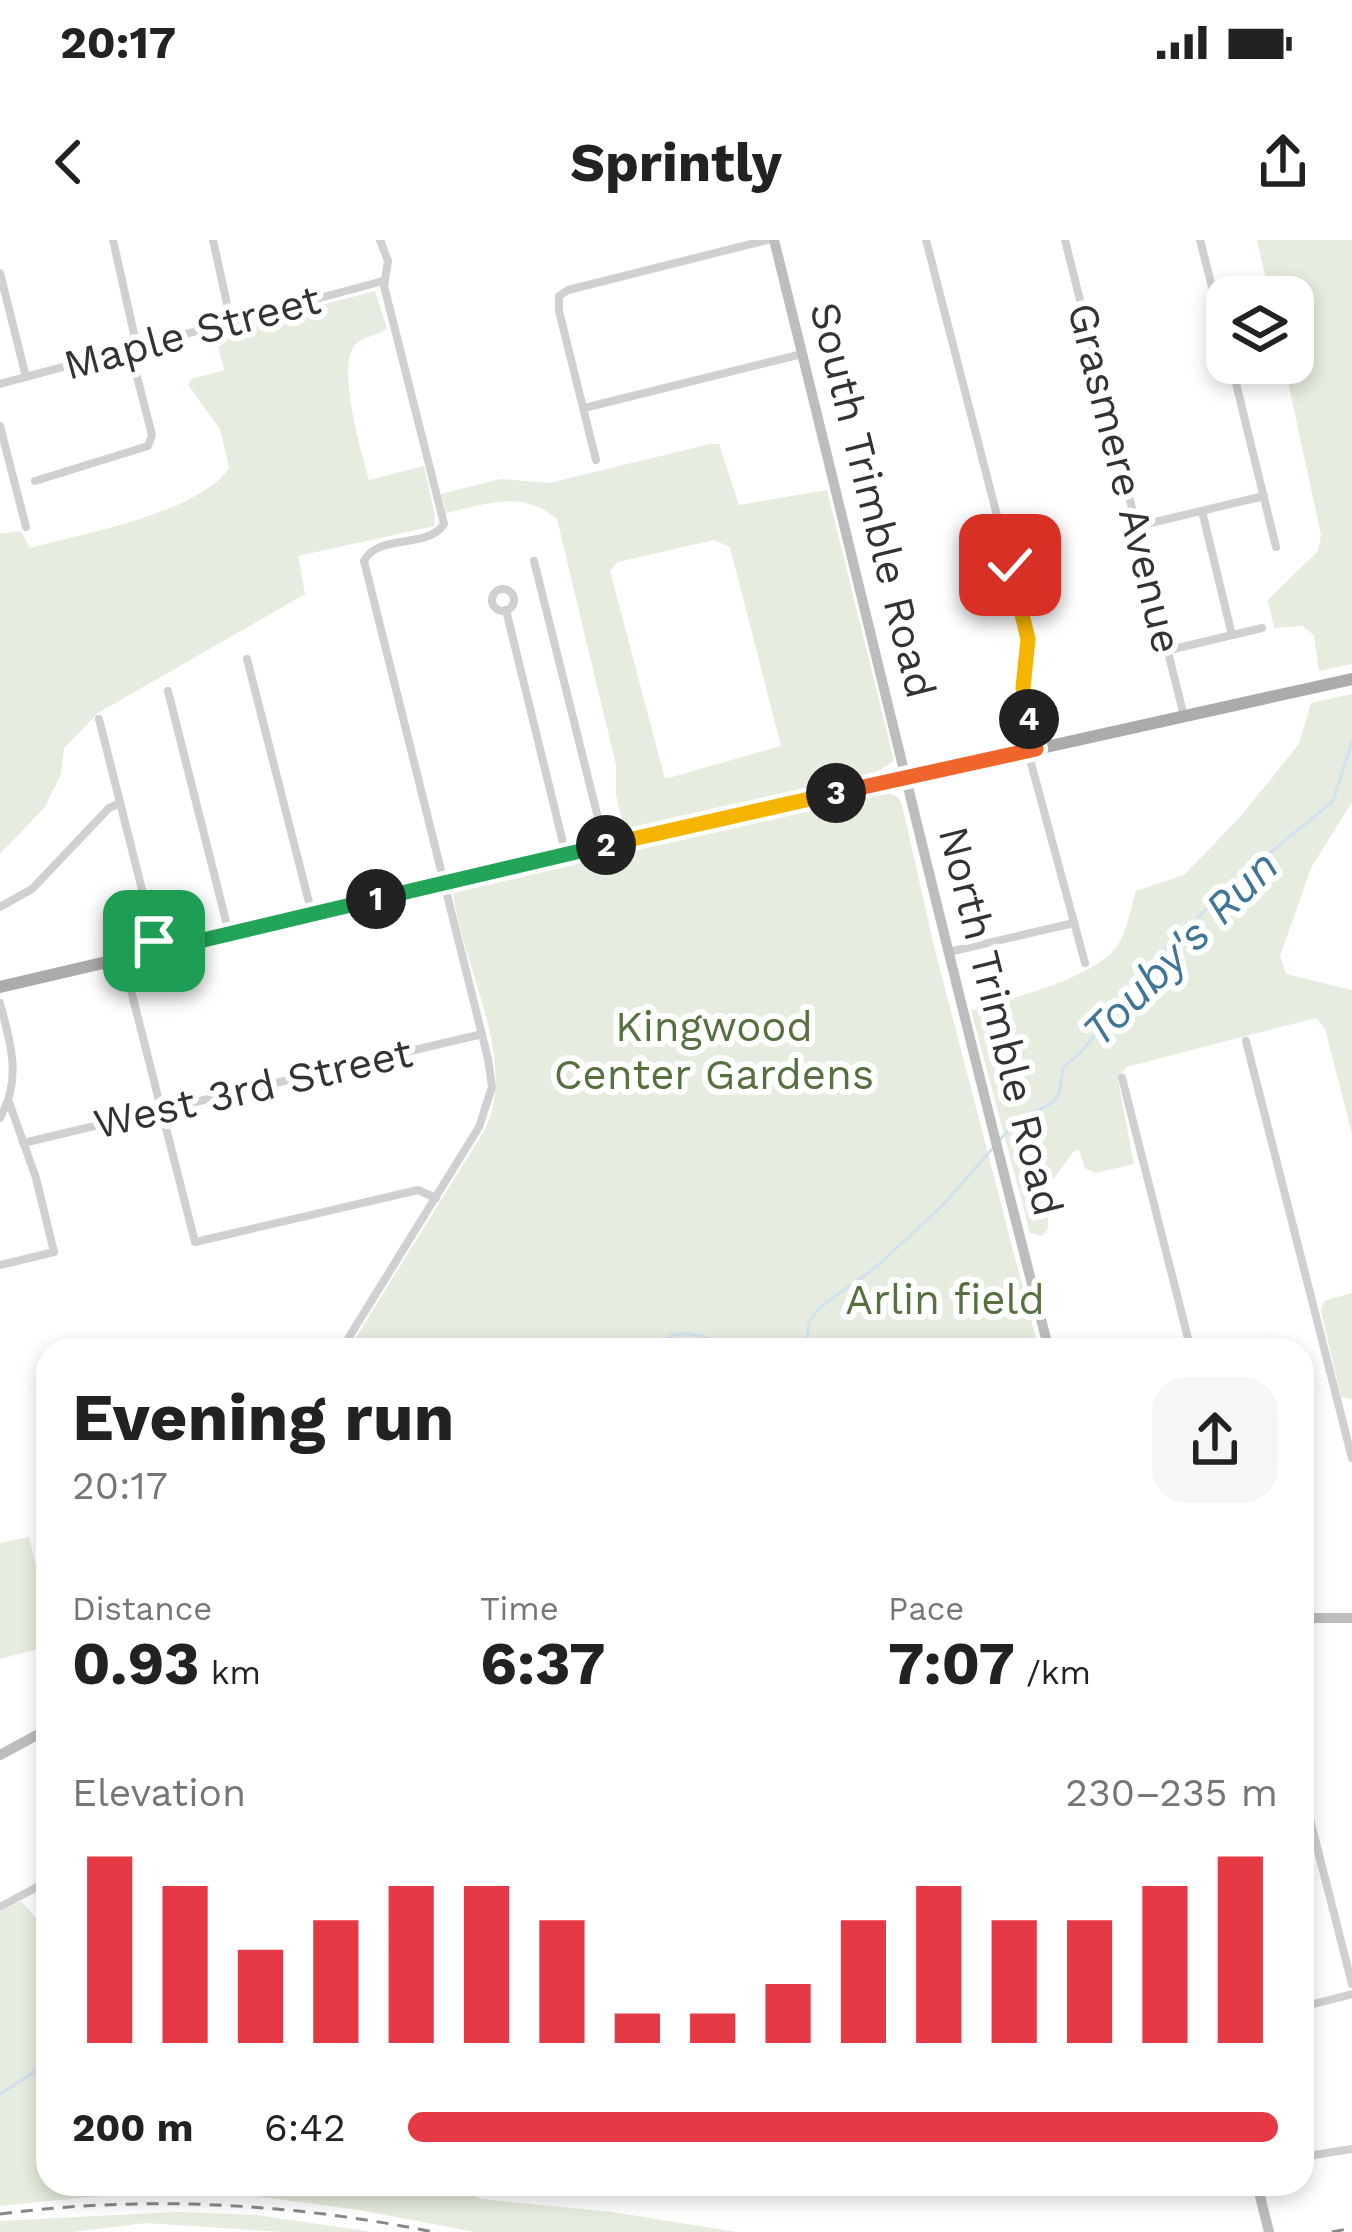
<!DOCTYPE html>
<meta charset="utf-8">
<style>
:root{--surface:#fff;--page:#f6f6f6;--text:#222;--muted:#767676;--accent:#e63946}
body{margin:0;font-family:"Work Sans",sans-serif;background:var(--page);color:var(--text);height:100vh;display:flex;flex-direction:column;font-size:45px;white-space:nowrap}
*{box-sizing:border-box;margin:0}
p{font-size:39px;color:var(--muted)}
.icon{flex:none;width:66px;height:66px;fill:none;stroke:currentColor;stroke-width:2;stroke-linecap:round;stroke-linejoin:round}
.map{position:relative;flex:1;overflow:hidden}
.details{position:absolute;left:36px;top:1098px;width:1278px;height:858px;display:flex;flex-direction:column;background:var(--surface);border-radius:36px;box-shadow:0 6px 18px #0003}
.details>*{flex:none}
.buttons{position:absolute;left:1206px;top:36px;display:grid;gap:24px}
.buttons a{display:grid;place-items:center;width:108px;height:108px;border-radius:24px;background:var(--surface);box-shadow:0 6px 18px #0003;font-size:60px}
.pin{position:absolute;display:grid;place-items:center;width:102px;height:102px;color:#fff;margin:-51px;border-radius:24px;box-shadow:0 6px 18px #0006}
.km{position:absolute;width:60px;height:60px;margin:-30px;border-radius:50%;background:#222;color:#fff;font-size:33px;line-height:60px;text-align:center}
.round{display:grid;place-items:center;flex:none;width:126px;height:126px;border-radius:36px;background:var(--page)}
.head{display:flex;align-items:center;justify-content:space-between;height:204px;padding:0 36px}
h1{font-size:66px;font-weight:700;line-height:90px}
.stats{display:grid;grid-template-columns:repeat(3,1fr);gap:18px;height:204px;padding:12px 36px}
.stats div{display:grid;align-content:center}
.stats b{font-size:60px;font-weight:700}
.stats small{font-size:33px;font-weight:400}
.stats p{font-size:33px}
.chart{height:336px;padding:24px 36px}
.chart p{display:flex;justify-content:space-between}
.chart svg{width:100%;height:216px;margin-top:12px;stroke:var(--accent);stroke-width:6}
ul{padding:0 36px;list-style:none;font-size:39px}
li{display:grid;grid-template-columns:192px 144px 1fr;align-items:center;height:90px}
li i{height:30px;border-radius:15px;background:var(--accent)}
.status{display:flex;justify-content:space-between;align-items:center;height:84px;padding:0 60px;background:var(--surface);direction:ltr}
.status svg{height:33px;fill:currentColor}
header{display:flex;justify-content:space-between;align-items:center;height:156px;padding:0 36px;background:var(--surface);font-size:54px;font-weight:700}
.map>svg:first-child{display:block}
</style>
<div class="status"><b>20:17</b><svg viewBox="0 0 49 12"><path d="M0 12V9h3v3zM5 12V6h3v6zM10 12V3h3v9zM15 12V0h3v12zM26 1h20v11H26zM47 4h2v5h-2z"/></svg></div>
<header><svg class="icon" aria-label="back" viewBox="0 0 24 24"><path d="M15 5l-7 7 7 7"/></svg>Sprintly<svg class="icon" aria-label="share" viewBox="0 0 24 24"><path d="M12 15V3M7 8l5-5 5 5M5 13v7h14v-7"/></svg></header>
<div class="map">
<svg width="1352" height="1992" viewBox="0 0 1352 1992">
<rect width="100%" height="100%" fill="#fff"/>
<!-- green -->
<g fill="#e6ecdf" fill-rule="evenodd">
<polygon points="1257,0 1352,0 1352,424 1319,431 1314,395 1302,386 1274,388 1268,360 1318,311 1321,295 1284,123 1293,123 1293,57 1270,57"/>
<path d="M375,51L387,89C378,95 361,97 354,106C337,130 361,212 369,240L424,226L435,276L434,286L298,316L305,354L98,473L64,508L61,534L45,567L0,614V294L21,291L30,308C82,294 199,273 229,228L220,189L188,145L192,139L224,130L215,93Z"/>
<path d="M710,204H719L739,265L827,250L894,520C875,546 668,583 625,593L616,555V525L557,279C521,249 487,264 446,273L441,254L501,239L549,243ZM714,300L730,307L781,506L665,539L610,331L618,322Z"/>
<path d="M1352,454V562L1311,628L1280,716L1286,734L1352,750V894L1325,788L1316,778L1126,827L1118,840L1134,924L1095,933L1085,928L1079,910L1074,911L1049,945L1048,988L1043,996L1030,993L971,770C1009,759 1095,739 1118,705C1127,691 1131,667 1136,651L1184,635L1240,577L1299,504L1311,463Z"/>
<path d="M889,554L898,557L902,565L934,706L1039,1110H348L484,891C521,822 459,722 453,649L821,563Z"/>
<polygon points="1352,1053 1352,1159 1341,1157 1321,1071 1324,1061"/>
<polygon points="29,1297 48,1377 48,1406 0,1419 0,1303"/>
<polygon points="21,1661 43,1686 48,1686 48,1944 449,1944 481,1959 612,1972 737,1992 475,1992 359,1970 248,1955 98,1956 0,1966 0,1672"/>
<polygon points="176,1972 256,1975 373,1992 282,1992 146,1983 72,1992 0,1992 0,1981"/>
</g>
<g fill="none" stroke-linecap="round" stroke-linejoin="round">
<!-- stream -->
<g stroke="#cfe2ee" stroke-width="3">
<path d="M999,901C1008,890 1017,879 1031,873C1061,860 1058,861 1063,828L1082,811L1163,712L1231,645L1333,561L1352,502"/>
<path d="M652,1110C674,1085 704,1092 729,1110"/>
<polyline points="806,1110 809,1082 819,1068 876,1027 942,966 993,908"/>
<polyline points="0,1854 48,1823"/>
</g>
<!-- street -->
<g stroke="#d0d0d0" stroke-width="8">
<polyline points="113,0 137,107"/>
<polyline points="213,0 231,82"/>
<polyline points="926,0 1026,388 1028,416 1023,448 1036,509"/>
<polyline points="1065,0 1184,476"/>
<polyline points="1200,0 1227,105"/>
<polyline points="0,33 26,137"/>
<polyline points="1231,123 1276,307"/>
<polyline points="0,144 383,41"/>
<polyline points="584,168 802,114"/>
<polyline points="0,186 26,287"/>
<polyline points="596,220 559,71 559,56 568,50 767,0"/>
<polyline points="35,241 148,206 152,195 130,109"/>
<polyline points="1202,271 1232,395"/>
<polyline points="1138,286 1264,256"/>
<polyline points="534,321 605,606"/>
<circle cx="503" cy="360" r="11"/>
<polyline points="506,370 566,615"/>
<polyline points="1169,410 1262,388"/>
<polyline points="247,419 312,674"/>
<polyline points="168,451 229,693"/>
<polyline points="99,479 157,709"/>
<polyline points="1028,512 1085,723"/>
<polyline points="0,667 32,649 109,568 120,563"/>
<polyline points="949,712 1074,683"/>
<polyline points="123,719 195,1002 418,950 436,958"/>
<path d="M0,763C11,804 22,839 0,878"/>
<polyline points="1246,801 1352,1218"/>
<polyline points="1122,838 1191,1110"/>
<polyline points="23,903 482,794"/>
<polyline points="0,1025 54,1012 36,938 9,862"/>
<path d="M341,1110L479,887L492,847L488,819L364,321C378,293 427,310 444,284L384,46L388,21L380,0"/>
<polyline points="1302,1548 1352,1744"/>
<polyline points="0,1667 48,1641"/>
<polyline points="1302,1767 1352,1754"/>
<polyline points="1302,1917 1352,1909"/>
</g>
<!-- secondary -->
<g stroke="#bdbdbd" stroke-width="10">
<path d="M774,0C866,370 953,741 1049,1110"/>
<polyline points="1302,1378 1352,1378"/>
<polyline points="0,1515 48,1489"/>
<polyline points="1257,1944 1269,1992"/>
</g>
<!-- primary -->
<polyline stroke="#ababab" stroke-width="12" points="0,747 694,585 1352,439"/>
<!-- rail -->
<g stroke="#888" stroke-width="3" stroke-dasharray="12 9" stroke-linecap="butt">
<path d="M0,1974C144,1955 291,1963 433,1992"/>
<polyline points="1332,1992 1352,1988"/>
</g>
</g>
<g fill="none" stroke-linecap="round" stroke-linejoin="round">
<!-- split-1 casing -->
<g stroke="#fff" stroke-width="24">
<polyline id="split-1" points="154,701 157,711 376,659"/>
</g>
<!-- split-2 casing -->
<g stroke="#fff" stroke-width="24">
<polyline id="split-2" points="376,659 606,605"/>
</g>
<!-- split-3 casing -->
<g stroke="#fff" stroke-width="24">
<polyline id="split-3" points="606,605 836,553"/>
</g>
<!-- split-4 casing -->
<g stroke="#fff" stroke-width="24">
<polyline id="split-4" points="836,553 1036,509 1029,479"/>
</g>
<!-- split-5 casing -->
<g stroke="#fff" stroke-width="24">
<polyline id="split-5" points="1010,325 1028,399 1023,448 1029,479"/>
</g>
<!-- split-1 -->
<use href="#split-1" stroke="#22a559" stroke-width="15"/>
<!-- split-2 -->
<use href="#split-2" stroke="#22a559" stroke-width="15"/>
<!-- split-3 -->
<use href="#split-3" stroke="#f5b400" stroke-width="15"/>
<!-- split-4 -->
<use href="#split-4" stroke="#f0652b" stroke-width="15"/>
<!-- split-5 -->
<use href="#split-5" stroke="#f5b400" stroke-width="15"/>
</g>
<g text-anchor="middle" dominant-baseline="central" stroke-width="12" stroke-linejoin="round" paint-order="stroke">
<!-- street labels -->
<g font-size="42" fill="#333" stroke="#fff">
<text transform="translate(192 92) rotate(-15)">Maple Street</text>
<text transform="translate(1125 238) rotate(76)">Grasmere Avenue</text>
<text transform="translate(873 260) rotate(76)">South Trimble Road</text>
<text transform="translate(1001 781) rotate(76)">North Trimble Road</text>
<text transform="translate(253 848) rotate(-13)">West 3rd Street</text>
</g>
<!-- park labels -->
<g font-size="42" fill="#56703f" stroke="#fff">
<text x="714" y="786">Kingwood<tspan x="714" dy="48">Center Gardens</tspan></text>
<text x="945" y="1059">Arlin field</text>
</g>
<!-- water labels -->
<g font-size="45" font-style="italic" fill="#3f7597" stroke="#fff">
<text transform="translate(1180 708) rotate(-45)">Touby's Run</text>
</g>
</g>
</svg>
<div class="buttons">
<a><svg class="icon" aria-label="layers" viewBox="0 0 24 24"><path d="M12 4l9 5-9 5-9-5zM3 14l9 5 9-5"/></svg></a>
</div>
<div class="pin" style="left:154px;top:701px;background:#1e9e55"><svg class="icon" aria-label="arrive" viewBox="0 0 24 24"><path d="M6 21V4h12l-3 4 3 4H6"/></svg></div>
<div class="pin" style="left:1010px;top:325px;background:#d93025"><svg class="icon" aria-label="check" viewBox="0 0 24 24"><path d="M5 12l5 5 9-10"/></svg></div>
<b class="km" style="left:376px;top:659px">1</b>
<b class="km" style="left:606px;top:605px">2</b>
<b class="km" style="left:836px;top:553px">3</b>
<b class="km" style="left:1029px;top:479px">4</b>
<section class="details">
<div class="head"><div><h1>Evening run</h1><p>20:17</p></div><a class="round"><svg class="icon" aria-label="share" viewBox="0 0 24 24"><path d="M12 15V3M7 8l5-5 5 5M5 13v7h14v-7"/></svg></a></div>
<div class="stats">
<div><p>Distance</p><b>0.93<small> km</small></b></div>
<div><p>Time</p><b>6:37</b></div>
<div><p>Pace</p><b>7:07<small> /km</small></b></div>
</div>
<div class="chart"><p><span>Elevation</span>230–235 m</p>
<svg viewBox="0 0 160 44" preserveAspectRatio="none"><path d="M5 44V6M15 44V12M25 44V25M35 44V19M45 44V12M55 44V12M65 44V19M75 44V38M85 44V38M95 44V32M105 44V19M115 44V12M125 44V19M135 44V19M145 44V12M155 44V6"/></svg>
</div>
<ul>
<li><b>200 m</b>6:42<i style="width:100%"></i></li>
</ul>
</section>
</div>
